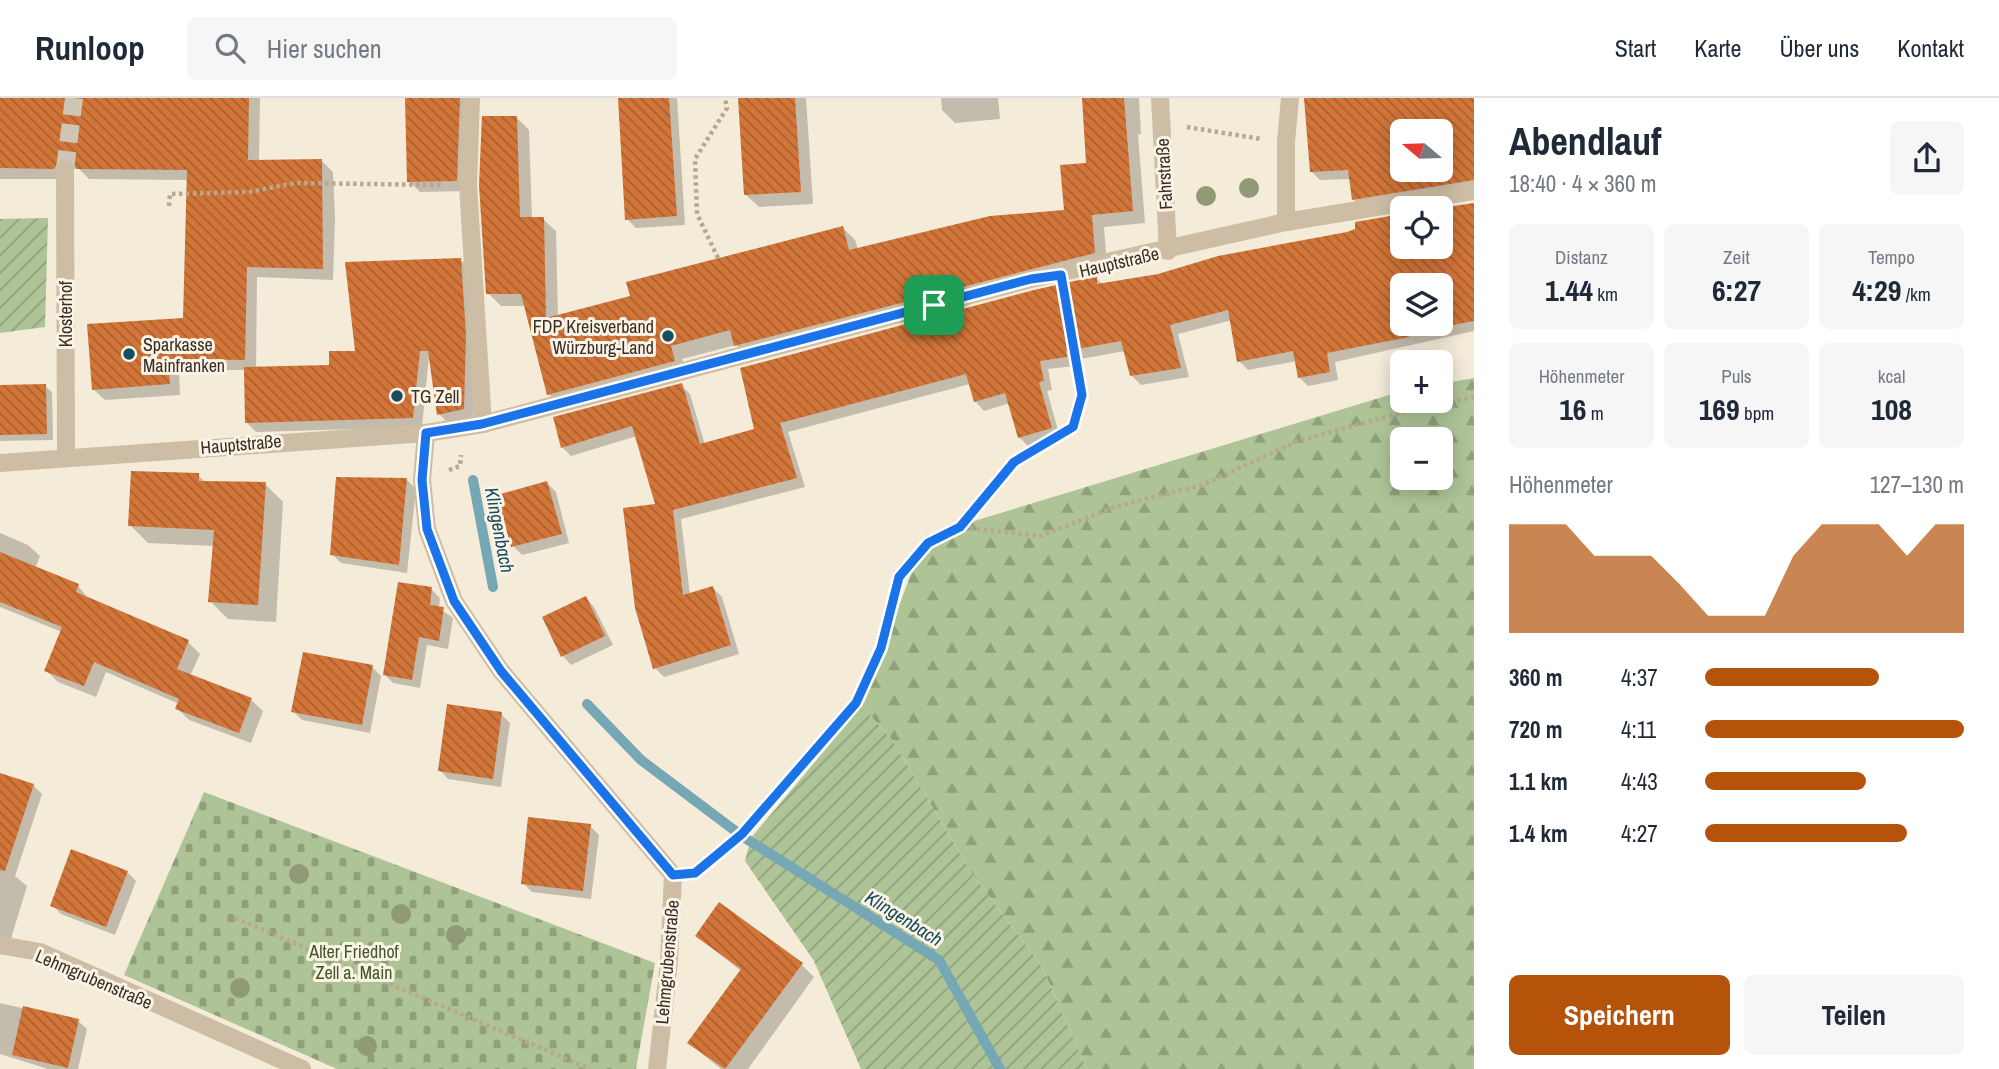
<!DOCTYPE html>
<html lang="de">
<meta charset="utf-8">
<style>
:root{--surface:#fff;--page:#f6f6f7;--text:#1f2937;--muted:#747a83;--line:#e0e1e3;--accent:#b45309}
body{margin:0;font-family:"Archivo Narrow",sans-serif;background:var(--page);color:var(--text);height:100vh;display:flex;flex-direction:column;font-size:26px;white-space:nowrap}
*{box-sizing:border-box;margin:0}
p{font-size:23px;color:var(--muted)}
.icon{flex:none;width:38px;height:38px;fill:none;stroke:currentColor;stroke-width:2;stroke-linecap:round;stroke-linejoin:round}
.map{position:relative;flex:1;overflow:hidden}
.drawer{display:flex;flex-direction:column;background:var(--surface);width:525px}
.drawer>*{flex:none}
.needle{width:46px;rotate:289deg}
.controls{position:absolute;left:1390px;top:21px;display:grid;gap:14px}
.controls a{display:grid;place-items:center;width:63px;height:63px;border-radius:10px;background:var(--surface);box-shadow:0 4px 18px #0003;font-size:35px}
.pin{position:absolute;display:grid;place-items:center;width:60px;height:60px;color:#fff;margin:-30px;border-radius:14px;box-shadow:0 4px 10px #0006}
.round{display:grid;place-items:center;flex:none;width:74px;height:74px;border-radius:10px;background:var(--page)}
.headline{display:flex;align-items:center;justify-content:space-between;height:119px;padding:0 35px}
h1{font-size:38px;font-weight:700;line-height:52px}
.metrics{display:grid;grid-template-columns:repeat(3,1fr);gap:10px;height:119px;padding:7px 35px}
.metrics div{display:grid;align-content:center;border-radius:10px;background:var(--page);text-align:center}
.metrics b{font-size:30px;font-weight:700}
.metrics small{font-size:19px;font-weight:400}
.metrics p{font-size:19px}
.chart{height:196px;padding:14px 35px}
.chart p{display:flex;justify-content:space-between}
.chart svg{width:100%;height:126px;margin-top:7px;fill:var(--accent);opacity:.7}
.cta{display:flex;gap:14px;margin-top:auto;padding:14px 35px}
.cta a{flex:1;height:80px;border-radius:10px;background:var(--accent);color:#fff;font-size:28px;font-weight:700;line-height:80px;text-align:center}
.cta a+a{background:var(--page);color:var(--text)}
ul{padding:0 35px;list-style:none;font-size:23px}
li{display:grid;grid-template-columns:112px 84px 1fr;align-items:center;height:52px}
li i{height:18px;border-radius:9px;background:var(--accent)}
header{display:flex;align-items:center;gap:42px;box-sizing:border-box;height:98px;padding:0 35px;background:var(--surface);border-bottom:2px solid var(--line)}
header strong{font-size:33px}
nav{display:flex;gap:38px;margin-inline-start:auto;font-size:24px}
.search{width:490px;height:63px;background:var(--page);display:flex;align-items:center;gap:18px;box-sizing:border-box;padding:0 24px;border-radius:10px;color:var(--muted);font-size:26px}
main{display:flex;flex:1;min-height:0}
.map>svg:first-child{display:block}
</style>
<header>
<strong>Runloop</strong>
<div class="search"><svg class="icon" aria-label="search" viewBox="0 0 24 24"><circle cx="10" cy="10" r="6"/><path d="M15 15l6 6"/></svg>Hier suchen</div>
<nav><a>Start</a><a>Karte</a><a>Über uns</a><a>Kontakt</a></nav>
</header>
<main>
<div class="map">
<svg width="1474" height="971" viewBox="0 0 1474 971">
<defs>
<pattern id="forest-firs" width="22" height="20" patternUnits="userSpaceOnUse" patternTransform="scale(1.75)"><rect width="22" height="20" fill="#aec497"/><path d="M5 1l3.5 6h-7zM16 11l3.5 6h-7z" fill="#8fa07b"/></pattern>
<pattern id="cemetery-stones" width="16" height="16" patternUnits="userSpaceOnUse" patternTransform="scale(1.75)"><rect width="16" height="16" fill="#aec497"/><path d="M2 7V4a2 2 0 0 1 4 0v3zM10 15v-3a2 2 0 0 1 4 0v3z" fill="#8fa07b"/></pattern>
<pattern id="garden-furrows" width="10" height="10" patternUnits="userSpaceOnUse" patternTransform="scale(1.75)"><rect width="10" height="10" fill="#aec497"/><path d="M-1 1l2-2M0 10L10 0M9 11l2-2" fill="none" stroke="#8fa07b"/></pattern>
<pattern id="building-back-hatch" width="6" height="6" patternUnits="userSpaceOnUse" patternTransform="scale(1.75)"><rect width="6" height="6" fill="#d27539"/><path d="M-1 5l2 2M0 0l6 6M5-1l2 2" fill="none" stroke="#ab6030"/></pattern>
</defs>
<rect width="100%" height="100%" fill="#f4ebd9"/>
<!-- forest -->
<path fill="url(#forest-firs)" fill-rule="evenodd" d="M1474,280V971H1087L1041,867L973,777L893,643L862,608L925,438L1402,293V303H1440V286ZM1402,341H1440V380H1402Z"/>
<!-- cemetery -->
<polygon fill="url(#cemetery-stones)" points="204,694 655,865 636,971 337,971 124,877"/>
<!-- garden -->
<g fill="url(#garden-furrows)">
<polygon points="48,120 45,229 0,235 0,121"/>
<polygon points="862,608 893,643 973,777 1041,867 1087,971 861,971 814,863 745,763 751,740"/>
</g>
<!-- shadow -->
<g fill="#0003" fill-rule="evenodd">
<polygon points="0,0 260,0 259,64 322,63 333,74 335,120 333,182 257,179 256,270 331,269 357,255 460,161 470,171 474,247 473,320 448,325 439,316 429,258 422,329 256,334 247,325 246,272 179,272 180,297 105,302 93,291 185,222 188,82 89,81 78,70 70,72 65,81 0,81"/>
<polygon points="407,0 476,0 467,93 420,94 409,83"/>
<polygon points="619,0 677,0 685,127 636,130 627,121"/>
<polygon points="740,0 806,0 813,106 759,109 746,97"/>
<polygon points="941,0 998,0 1000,21 955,25 942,12"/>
<polygon points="1083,0 1139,0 1141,36 1138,37 1145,125 1104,129 1107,168 749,260 736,247 682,261 687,276 561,309 549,296 526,208 501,208 488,195 516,19 529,32 532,121 543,121 556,133 558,219 632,199 843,130 855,142 858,151 1066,114 1088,66"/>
<path d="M1306,0H1474V93L1362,110L1353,101L1351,81L1320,82L1311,73ZM1402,33H1440V72H1402Z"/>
<path d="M1474,106V233L1335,264L1338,282L1308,288L1299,279L1297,263L1248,272L1239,263L1232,222L1178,236L1189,279L1141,287L1132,278L1125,253L1075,262V268L1048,271L1052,292L1047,293L1060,339L1029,349L1020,340L1010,305L984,313L975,303L970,286L788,334L805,389L681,421L690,497L713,490L722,499L739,556L664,579L655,570L657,407L637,338L571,358L562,349L681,287L690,296L705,347L756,333L1096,180L1103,187L1402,149H1440ZM1402,187H1440V226H1402Z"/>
<polygon points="45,288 52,294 53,342 0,343 0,289"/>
<polygon points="198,377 206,385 265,386 283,404 276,524 228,521 210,503 214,448 148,445 130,427"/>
<polygon points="407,382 416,391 407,475 341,465 332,456"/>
<polygon points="547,385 556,394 569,445 522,457 513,448 500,398"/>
<polygon points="0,435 28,447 40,458 35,471 78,488 89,501 188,544 200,556 190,578 251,602 263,613 251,645 189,622 177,610 179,606 106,574 96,599 58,584 46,572 62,534 0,509"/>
<polygon points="431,491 440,500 439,510 453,520 448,551 427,547 420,590 393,585 385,577"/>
<polygon points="586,500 594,509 613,547 571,567 563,558"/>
<polygon points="372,569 381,578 370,635 302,622 293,613"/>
<polygon points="501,616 510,625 501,689 448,681 440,672"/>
<polygon points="0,676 33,687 42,696 15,778 27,788 10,844 0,850"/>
<polygon points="590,728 599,737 591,801 532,794 523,785"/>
<polygon points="127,774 136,783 115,837 61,816 52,807"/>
<polygon points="697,838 801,866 814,879 748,971 721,971 689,945 741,873"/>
<polygon points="0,905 78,923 87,931 78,971 48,971 0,956"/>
</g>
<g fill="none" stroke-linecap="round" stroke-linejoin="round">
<!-- stream -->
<g stroke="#75a8b4" stroke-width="10">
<polyline points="473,382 493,489"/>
<polyline points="587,606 641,662 738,735"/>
<polyline points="745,740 939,862 1000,971"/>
</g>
</g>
<!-- building -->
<g fill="url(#building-back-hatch)" fill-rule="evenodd">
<polygon points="0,0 249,0 248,62 322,61 323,171 247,169 245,262 168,261 170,286 92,292 87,226 183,220 187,72 76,71 74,65 66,60 59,62 54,71 0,70"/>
<polygon points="405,0 460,0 457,83 407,84"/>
<polygon points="618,0 669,0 677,118 625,122"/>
<polygon points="738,0 795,0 801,94 744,97"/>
<polygon points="1082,0 1124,0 1133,113 1092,117 1095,155 734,248 730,232 671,248 675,263 547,297 521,196 486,196 479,87 482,18 517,18 520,119 544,119 546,220 630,198 626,184 843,128 849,152 990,118 1064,112 1060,67 1086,65"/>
<path d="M1304,0H1474V82L1352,102L1348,72L1310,74ZM1402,33H1440V72H1402Z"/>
<path d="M1474,105V223L1408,235L1409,239L1327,255L1330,274L1298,280L1293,253L1237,264L1228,212L1170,227L1181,270L1130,278L1121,243L1066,253L1067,259L1040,263L1044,283L1039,284L1052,330L1018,340L1005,295L974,304L966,276L780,325L797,380L673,412L683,497L713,488L731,547L653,571L635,510L623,410L655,406L632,328L561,350L553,319L682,285L700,346L754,331L740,270L1034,192L1097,178V186L1158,176L1218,158L1347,134L1355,131V124L1402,116V149H1440L1439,110ZM1402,187H1440V226H1402Z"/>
<polygon points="461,160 466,237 464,311 437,317 428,253 420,253 413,320 245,325 244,269 329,267 329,253 355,253 345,164"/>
<polygon points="46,286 47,336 0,337 0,287"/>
<polygon points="131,373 199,375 199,383 266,384 258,507 208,504 214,432 128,428"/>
<polygon points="336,379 407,380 399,467 330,457"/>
<polygon points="547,383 562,436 511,449 497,397"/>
<polygon points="0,454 79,486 76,494 189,542 177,571 252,600 239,635 175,611 179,601 94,564 84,588 44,573 62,529 0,504"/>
<polygon points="398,484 432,489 430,507 444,509 439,543 419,539 412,582 383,577"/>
<polygon points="586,498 605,538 561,559 542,519"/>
<polygon points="303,554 373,567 362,627 291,614"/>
<polygon points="447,606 502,614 493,681 438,673"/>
<polygon points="0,675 34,686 5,773 0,772"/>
<polygon points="528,719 591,726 583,793 521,786"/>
<polygon points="71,751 128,773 106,829 50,808"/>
<polygon points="719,804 803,865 725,971 687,945 741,871 695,838"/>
<polygon points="23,908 79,921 68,970 12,957"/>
</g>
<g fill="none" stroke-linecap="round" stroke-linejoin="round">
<!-- street-tunnel -->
<polyline stroke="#cec5b5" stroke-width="18" stroke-dasharray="18 9" stroke-linecap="butt" points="65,71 74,0"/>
<!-- path -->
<g stroke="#b9a78e" stroke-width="4.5" stroke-dasharray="3.5 3.5" stroke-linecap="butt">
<polyline points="1187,29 1261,41"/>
<polyline points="169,108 170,96 249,94 295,85 442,87"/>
<polyline points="718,160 697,116 695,61 727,10 725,0"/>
<polyline points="449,372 460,368 461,357"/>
<polyline points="960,428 1014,364 1073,329 1082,297 1065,199"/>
<polyline points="698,773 742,736 856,605 881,550 899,479 928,445 960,429 1041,438 1114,409 1202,387 1298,343 1408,313 1474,299"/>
<polyline points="235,820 590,971"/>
</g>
<!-- street -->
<g stroke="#cdbda4" stroke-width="18">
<polyline points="471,0 468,87 483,326"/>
<polyline points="1160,0 1168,153"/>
<polyline points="65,71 66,360"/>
<polyline points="1286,124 1286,44 1290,0"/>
<polyline points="426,335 422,382 427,431 454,503 501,573 673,777 669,864 657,971"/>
<polyline points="0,365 426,335 483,326 1031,181 1286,124 1474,93"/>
<polyline points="0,847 40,854 302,971"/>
</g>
</g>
<!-- trees -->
<g fill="#909a77">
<circle cx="1249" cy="90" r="10"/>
<circle cx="1206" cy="98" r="10"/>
<circle cx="299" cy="776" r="10"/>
<circle cx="401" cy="816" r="10"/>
<circle cx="456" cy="837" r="10"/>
<circle cx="240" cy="890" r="10"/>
<circle cx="367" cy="948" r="10"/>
</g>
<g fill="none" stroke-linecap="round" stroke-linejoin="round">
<!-- route casing -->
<g stroke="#fff" stroke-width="14">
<polygon id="route" points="1061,177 1082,297 1073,329 1014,364 960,429 928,445 899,479 881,550 856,605 742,736 695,775 673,777 501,573 454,503 427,431 422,382 426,335 482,326 1031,181"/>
</g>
<!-- route -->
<use href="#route" stroke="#1a73e8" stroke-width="9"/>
</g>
<!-- markers -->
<g fill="#174e5d" stroke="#fbf4e6" stroke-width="2.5">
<circle cx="668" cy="238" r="7"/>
<circle cx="129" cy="256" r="7"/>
<circle cx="397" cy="298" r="7"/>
</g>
<g text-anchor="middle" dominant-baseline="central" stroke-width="6" stroke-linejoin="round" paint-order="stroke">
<!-- street labels -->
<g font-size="18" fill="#382e26" stroke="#fbf4e6">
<text transform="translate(1164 76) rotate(-93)">Fahrstraße</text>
<text transform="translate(1119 164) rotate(-13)">Hauptstraße</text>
<text transform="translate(65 216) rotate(-90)">Klosterhof</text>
<text transform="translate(241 346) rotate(-5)">Hauptstraße</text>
<text transform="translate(667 864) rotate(-85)">Lehmgrubenstraße</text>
<text transform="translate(94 881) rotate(23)">Lehmgrubenstraße</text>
</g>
<!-- poi labels -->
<g font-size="18" fill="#382e26" stroke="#fbf4e6" text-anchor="start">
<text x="654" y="228" text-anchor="end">FDP Kreisverband<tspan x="654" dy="21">Würzburg-Land</tspan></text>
<text x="143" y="246">Sparkasse<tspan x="143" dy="21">Mainfranken</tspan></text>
<text x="411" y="298">TG Zell</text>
</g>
<!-- park labels -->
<g font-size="18" fill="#3f5827" stroke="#fbf4e6">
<text x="354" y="853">Alter Friedhof<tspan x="354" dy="21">Zell a. Main</tspan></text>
</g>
<!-- water labels -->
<g font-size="19" font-style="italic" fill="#174e5d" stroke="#fbf4e6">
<text transform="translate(500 432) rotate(79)">Klingenbach</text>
<text transform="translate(904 820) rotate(32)">Klingenbach</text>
</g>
</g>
</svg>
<div class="controls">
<a><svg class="needle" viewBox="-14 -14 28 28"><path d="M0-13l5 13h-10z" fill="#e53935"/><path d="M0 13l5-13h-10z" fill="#747a83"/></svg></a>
<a><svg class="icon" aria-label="locate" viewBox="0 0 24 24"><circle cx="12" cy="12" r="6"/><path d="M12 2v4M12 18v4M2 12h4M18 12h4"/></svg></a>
<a><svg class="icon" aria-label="layers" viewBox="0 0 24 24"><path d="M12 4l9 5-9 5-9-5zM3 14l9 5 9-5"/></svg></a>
<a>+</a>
<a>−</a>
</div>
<div class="pin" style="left:934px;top:207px;background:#1e9e55"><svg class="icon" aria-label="arrive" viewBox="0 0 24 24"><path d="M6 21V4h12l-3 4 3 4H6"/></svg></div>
</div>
<section class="drawer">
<div class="headline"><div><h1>Abendlauf</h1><p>18:40 · 4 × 360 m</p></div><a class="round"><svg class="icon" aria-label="share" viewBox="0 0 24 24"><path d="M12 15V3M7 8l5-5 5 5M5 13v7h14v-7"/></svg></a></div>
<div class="metrics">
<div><p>Distanz</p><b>1.44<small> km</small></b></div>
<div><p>Zeit</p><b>6:27</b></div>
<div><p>Tempo</p><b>4:29<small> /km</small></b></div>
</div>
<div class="metrics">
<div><p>Höhenmeter</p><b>16<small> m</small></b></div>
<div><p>Puls</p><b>169<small> bpm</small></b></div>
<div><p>kcal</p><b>108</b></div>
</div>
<div class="chart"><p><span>Höhenmeter</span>127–130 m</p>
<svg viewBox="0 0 160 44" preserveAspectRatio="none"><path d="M0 44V6L10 6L20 6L30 17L40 17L50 17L60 27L70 38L80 38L90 38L100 17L110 6L120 6L130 6L140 17L150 6L160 6V44z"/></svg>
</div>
<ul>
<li><b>360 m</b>4:37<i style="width:67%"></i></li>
<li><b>720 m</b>4:11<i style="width:100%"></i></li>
<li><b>1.1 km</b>4:43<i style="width:62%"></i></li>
<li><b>1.4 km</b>4:27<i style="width:78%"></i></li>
</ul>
<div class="cta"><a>Speichern</a><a>Teilen</a></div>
</section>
</main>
